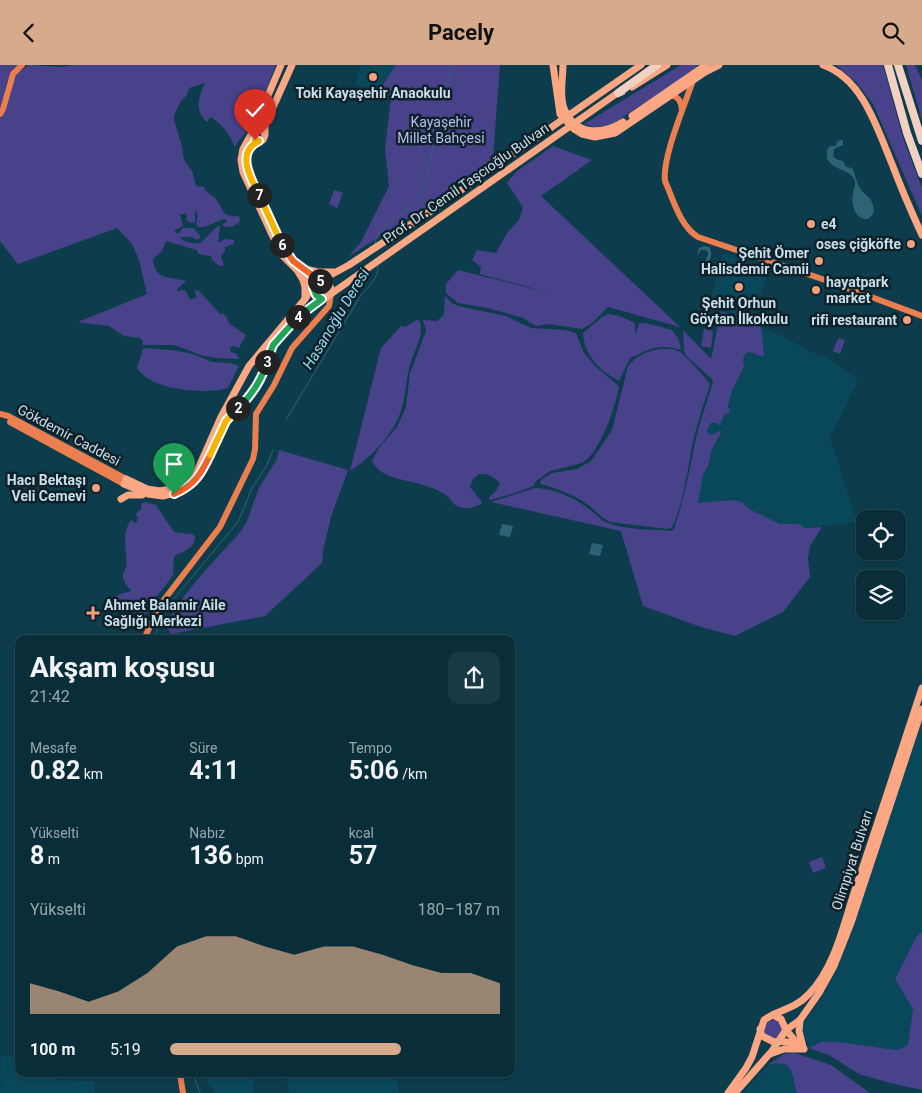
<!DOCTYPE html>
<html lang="tr">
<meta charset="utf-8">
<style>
:root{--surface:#0a2e39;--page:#183a44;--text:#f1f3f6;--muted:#99a8ae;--line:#2a4a53;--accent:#d6ab8b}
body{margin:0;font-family:Roboto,sans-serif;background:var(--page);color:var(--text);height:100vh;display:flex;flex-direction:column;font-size:19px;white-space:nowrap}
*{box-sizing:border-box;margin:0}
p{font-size:16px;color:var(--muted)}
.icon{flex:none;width:28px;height:28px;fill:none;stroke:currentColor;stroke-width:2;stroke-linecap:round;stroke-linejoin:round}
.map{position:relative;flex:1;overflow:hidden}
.sheet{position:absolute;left:15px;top:570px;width:500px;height:442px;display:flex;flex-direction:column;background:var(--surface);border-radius:10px;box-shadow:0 2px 8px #0003,0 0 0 1px var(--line)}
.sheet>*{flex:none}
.tools{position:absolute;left:856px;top:445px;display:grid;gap:10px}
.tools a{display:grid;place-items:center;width:50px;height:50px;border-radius:10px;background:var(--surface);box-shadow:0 2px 8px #0003,0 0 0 1px var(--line);font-size:25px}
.pin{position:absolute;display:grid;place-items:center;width:42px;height:42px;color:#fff;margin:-51px -21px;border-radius:50% 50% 50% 0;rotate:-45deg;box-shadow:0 0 5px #0007}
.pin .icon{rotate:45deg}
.km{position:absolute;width:25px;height:25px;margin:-12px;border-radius:50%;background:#222;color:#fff;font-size:14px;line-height:25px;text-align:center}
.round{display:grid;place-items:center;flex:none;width:52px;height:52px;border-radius:10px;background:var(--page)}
.head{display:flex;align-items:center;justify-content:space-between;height:85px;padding:0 15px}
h1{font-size:28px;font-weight:700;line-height:38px}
.metrics{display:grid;grid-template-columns:repeat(3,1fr);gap:8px;height:85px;padding:5px 15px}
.metrics div{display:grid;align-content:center}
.metrics b{font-size:25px;font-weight:700}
.metrics small{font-size:14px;font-weight:400}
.metrics p{font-size:14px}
.chart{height:140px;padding:10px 15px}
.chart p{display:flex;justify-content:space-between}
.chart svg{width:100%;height:90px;margin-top:5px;fill:var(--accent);opacity:.7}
ul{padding:0 15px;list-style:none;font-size:16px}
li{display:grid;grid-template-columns:80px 60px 1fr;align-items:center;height:38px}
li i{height:12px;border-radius:6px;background:var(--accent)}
header{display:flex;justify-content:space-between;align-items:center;height:65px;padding:0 15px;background:var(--accent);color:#111;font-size:22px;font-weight:700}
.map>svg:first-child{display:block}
</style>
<header><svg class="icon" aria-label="back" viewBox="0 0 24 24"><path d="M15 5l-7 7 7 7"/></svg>Pacely<svg class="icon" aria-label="search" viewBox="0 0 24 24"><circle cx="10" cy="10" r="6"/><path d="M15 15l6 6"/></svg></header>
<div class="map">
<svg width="922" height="1028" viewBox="0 0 922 1028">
<rect width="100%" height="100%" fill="#0d3d4c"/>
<!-- built -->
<g fill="#09485b">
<polygon points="360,0 396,0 378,27 356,20"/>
<polygon points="724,188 769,204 750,258 709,240"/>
<polygon points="761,262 780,270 822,292 824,290 858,315 830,373 857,457 805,463 798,459 780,459 770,455 749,444 742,437 734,435 698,438 703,409 708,401 712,384 722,367 712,370 707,367 708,363 710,359 716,358 730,345 728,341 732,326 744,302 743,295 745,289 748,287 758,291 764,289"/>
<polygon points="922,652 922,867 917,871 895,914 913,944 909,980 898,985 839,977 821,977 809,983 803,974 803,959 822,932 839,900"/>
<polygon points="1,991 19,992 19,1009 57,1009 57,1015 95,1016 95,1028 0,1028"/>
<polygon points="782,997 786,998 790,1004 797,1028 743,1028 768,1000"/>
<polygon points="201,1009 255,1009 253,1028 215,1028"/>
<polygon points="294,1009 394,1009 399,1022 399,1028 289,1028 286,1012"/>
</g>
<!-- green -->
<g fill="#474289">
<path d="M0,0H18C5,12 6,27 0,43Z"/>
<path d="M29,0L62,2L73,0H276L253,58C248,67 240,72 235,82C230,70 222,58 210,52L207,57C194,47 199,30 205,18L189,23L187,30L181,36L174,50V55L182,81L184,95L192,106L196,121L204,122C206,129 211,128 215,133C224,143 220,153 239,151L240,156C234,162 230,164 222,160L227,156L225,154C213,156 213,162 198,162L196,159L198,150L195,145V157L191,158L186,155L187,152L186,149H180L183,161L175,165V167L178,169L183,163H193L200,170V173L197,175L191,172H180C183,178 194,179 200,178C207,172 211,167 218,161H220L218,178L225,174L234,175V179L225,182V185L221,191L224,200L220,201L212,195L211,191L199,189L197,185L166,176L162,186L153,194C155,215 169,212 186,216L177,224V226L182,225L186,226L190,235L197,232L194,225L199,226L220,249H224L230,259L246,270L239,283L233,281L230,283L231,287L237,289L239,294L217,293L200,290L175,280H142L143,276L140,273L124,271L109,261L78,257L147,229L139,195L132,179L117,163L18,199L0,176V54L3,49L15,12L18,7Z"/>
<polygon points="396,0 500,0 493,92 489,101 348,192 361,177 389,121 385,84 391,31 378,27"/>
<polygon points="681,0 698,0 690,8 611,60 594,62 584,59"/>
<polygon points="836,0 883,0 904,76 922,123 922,151 873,39 856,17"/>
<polygon points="906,0 915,0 922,15 922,55"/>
<polygon points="553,81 592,95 541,131 680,262 608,242 591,259 582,264 548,259 536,261 523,253 488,243 458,238 446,228 446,219 458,205 550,228 480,209 481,202 472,195 477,185 496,188 507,168 519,155 523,142 507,118 516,107"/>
<polygon points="334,125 343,128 337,143 329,139"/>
<path d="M445,231L452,238L458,241L506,251L531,263L565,265L576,268L584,288L596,302L619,321C616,341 600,388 582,398L550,406L536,416L533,421L515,428L490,435L489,432L496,426L500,418C491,411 492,409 479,409L473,414L470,422L482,437L481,439C474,443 466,444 459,442C453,440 452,435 447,431C442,427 433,423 426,421C408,414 381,415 372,396L379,383L397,362L406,342L410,308L426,266L423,255L437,256L444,250Z"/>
<path d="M721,246L761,262L764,289L763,292L749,287L745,289L743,295L744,302L732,326L728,341L730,347L724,350L720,360L716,358H711L708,363L707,367L712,370L719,366H722L712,384L708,401L703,409L698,438L734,435L742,437L749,444L780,459H798L805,463L822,462L810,481L808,493L810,512L783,547L735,571L698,561L643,541L621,466L491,437L535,423C553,423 575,433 589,444C596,449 600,455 608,458C625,465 652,464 670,466L674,464C682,440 688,414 693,388C697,364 706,341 713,317L712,314L686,291L684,286L683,265L711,294Z"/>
<path d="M609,249L620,251L635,258V271L639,258H646L672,265L679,275L681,285C657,278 651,284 630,293L619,316C600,306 584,290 583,268L602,252Z"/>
<path d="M417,255L420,256C424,272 414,285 410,300C406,314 406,328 402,342C396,367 372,392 350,406L381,283L401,261L405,262Z"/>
<polygon points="704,264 713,266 711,283 701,281"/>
<polygon points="838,273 845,275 840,289 833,286"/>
<path d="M147,283L179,286L196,290L212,297L230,298L239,301L228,323C205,330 150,325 137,303L143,284Z"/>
<path d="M660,284C666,284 674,283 680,287C685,291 709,315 710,320C703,341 695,364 691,387C687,409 682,443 672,462L668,464L610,457C602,453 597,448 591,442C579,432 555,422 540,419L541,415L552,408L577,404L591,396L612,365L628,301C636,291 647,286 660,284Z"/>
<path d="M279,385L348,405L331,452L323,486L322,498L265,551L171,569L169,565L165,562C183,526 214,497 241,466L247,456L259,423L277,394Z"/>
<path d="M145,437L156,440L174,467L192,469L195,471C196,483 183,487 174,491L173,510L163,524L151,537L149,546L146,549C132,549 120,542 107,547C107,533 120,528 132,526C129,523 124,518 123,513C122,509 125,507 126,502C128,485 120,471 131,455L136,458L138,453L136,450L138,446L141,445V439Z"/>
<polygon points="822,792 826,803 813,808 809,797"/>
<polygon points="922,867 922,1025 890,1018 859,1009 829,990 809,983 821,977 839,977 897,985 908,980 913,944 895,914 917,871"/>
<circle cx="773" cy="964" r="9"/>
<path d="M795,988L831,1000L870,1028H797C791,1008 794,993 768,1000L784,989Z"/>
</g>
<!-- water -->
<g fill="#2e6275">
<path d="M843,75V80L834,84L833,91L836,94L843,96L846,102L852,103C856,109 856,118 860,123C867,134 873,130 874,148L868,154C855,155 851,140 853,129C853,125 856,121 855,117C853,104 832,106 827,93V85L830,81H836L837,76Z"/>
<path d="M704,181L709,182C715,191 706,197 708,209C702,203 704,197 708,190V187L705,185H701L697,191L699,183Z"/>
<polygon points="502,459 513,461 510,472 499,470"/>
<polygon points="592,478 603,480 600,491 589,489"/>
</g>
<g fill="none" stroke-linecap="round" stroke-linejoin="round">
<!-- stream -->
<g stroke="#2e6275" stroke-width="1">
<path d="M375,179C378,154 412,151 423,127L452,0"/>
<path d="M286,355L361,230C369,221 378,214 378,201"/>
<polyline points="153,574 166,547 173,535 238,457 252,423 267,400 273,385"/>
<polyline points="193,1009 200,1028"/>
</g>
<!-- secondary -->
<g stroke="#ec7f4f" stroke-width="6">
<path d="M693,15C685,40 662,92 665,116C673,134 680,161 698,172L831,217L922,251"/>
<path d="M672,30C679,32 681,37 682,44"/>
<polyline points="0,49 3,44 13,9 22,0"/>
<polyline points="0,349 8,351 126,414"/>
<polyline points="10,357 124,419"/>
<polyline points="144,574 160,540 220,462 253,394 255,384 256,349 274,320 292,283 329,241 331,228"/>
<polyline points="180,1009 183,1028"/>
</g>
<!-- primary -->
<g stroke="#fba784" stroke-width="7">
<polyline points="281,0 253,66 243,84 241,95 243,107 281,189 297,205 303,215 305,222 305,233"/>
<polyline points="553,0 560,49 574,64 582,69 595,72 615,68 705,7 719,0"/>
<path d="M563,0C563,13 559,31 564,43C575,71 602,70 623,57"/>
<path d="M823,0C863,14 877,63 892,99C901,123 911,146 922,170"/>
<polyline points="632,22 667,0"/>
<polyline points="632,51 706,0"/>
<path d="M253,66L260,64L263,65L265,70L263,75C250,79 246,87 246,101L283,182C290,195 303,206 315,213C319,215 324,215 327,217C331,220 331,224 331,228"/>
<polyline points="265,67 265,60 292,0"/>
<polyline points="305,204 318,207 334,207"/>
<path d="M303,210C311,217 312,228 322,234"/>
<polyline points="126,414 147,424 160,426 175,423 189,415 198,404 221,352 249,301 305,234 314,219 349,200 437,142 641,0"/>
<polyline points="124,419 148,429 163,431 182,426 195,417 202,408 226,356 249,331 264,307 273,280 295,255 322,234 328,231 616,29 622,27"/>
<polyline points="121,434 128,430 142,430"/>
<polyline points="773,950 781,954 786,965 798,979"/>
<polyline points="800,955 799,966 803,982"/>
<polyline points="760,964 762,971 774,977 779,976 793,978 804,984"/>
<polyline points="770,989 784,984 801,984"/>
<path d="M728,1028L746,1003L752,992L764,955C779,944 794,945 809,929C836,901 844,857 856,822C879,755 900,689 922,623"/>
<polyline points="735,1028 772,986 786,965 800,955 819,928 834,901 851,858 922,644"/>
</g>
<!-- highway -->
<g stroke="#f3d1c2" stroke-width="8">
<polyline points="888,0 907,68 922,109"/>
<polyline points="898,0 922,76"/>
<polyline points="618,28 657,0"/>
</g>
</g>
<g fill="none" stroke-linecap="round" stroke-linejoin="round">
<!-- split-1 casing -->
<g stroke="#fff" stroke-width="10">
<path id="split-1" d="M174,429C194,421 201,409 210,390"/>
</g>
<!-- split-2 casing -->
<g stroke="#fff" stroke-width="10">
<polyline id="split-2" points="210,390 226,356 238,343"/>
</g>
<!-- split-3 casing -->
<g stroke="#fff" stroke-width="10">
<path id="split-3" d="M238,343C251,331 262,314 267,297"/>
</g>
<!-- split-4 casing -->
<g stroke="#fff" stroke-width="10">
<polyline id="split-4" points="267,297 273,280 298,252"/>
</g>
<!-- split-5 casing -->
<g stroke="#fff" stroke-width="10">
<polyline id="split-5" points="298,252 322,234 316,230 313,222 316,217 320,216"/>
</g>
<!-- split-6 casing -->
<g stroke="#fff" stroke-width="10">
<polyline id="split-6" points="282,180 293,196 320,216"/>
</g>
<!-- split-7 casing -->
<g stroke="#fff" stroke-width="10">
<polyline id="split-7" points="259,130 282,180"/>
</g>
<!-- split-8 casing -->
<g stroke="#fff" stroke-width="10">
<path id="split-8" d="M255,75L259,76C235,87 251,114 259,130"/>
</g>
<!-- split-1 -->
<use href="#split-1" stroke="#f0652b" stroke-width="6"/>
<!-- split-2 -->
<use href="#split-2" stroke="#f5b400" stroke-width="6"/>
<!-- split-3 -->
<use href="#split-3" stroke="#22a559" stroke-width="6"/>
<!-- split-4 -->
<use href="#split-4" stroke="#22a559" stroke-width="6"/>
<!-- split-5 -->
<use href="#split-5" stroke="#22a559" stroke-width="6"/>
<!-- split-6 -->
<use href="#split-6" stroke="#f0652b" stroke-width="6"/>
<!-- split-7 -->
<use href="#split-7" stroke="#f5b400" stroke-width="6"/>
<!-- split-8 -->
<use href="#split-8" stroke="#f5b400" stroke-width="6"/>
</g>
<!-- markers -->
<g fill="#f2a17e" stroke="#0f2128" stroke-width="2">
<circle cx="373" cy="12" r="5"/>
<circle cx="811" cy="159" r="5"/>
<circle cx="911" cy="179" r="5"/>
<circle cx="819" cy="196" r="5"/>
<circle cx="739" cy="222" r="5"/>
<circle cx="816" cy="225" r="5"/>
<circle cx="907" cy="255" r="5"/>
<circle cx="96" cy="423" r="5"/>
<path d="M90.5 540.5h5v5h5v5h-5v5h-5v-5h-5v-5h5z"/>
</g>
<g text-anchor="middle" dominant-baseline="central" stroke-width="5" stroke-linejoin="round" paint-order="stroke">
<!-- poi labels -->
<g font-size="14" font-weight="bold" fill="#c8dfe9" stroke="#0f2128" text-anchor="end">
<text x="373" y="28" text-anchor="middle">Toki Kayaşehir Anaokulu</text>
<text x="821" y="159" text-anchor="start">e4</text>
<text x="901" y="179">oses çiğköfte</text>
<text x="809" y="188">Şehit Ömer<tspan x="809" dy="16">Halisdemir Camii</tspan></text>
<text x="826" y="217" text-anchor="start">hayatpark<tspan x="826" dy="16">market</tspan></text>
<text x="739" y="238" text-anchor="middle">Şehit Orhun<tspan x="739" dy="16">Göytan İlkokulu</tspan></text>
<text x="897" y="255">rifi restaurant</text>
<text x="86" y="415">Hacı Bektaşı<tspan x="86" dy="16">Veli Cemevi</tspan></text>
<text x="104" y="540" text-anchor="start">Ahmet Balamir Aile<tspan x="104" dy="16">Sağlığı Merkezi</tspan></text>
</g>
<!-- park labels -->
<g font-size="14" fill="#babbf1" stroke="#0f2128">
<text x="441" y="57">Kayaşehir<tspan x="441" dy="16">Millet Bahçesi</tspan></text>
</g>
<!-- street labels -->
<g font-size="14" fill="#c8dfe9" stroke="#0f2128">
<text transform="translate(466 118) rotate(-35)">Prof. Dr. Cemil Taşcıoğlu Bulvarı</text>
<text transform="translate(69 370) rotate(28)">Gökdemir Caddesi</text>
<text transform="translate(852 795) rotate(-72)">Olimpiyat Bulvarı</text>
</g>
<!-- water labels -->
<g font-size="15" font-style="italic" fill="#96d8f1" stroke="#0f2128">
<text transform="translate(336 254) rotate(-59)">Hasanoğlu Deresi</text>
</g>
</g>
</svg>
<div class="tools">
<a><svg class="icon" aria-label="locate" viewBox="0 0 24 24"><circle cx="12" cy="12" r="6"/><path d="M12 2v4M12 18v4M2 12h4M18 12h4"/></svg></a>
<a><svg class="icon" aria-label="layers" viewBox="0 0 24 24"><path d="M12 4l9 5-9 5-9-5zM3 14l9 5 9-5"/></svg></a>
</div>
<div class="pin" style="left:174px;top:429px;background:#1e9e55"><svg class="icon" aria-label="arrive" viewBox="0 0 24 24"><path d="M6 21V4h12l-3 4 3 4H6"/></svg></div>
<div class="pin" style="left:255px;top:75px;background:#d93025"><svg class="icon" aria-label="check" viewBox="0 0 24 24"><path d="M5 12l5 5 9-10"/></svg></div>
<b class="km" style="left:238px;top:343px">2</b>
<b class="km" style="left:267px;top:297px">3</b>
<b class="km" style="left:298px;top:252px">4</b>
<b class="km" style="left:320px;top:216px">5</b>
<b class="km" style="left:282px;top:180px">6</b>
<b class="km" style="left:259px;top:130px">7</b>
<section class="sheet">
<div class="head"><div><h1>Akşam koşusu</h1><p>21:42</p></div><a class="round"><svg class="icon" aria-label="share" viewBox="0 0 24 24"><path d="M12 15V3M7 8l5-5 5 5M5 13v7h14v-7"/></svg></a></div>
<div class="metrics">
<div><p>Mesafe</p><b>0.82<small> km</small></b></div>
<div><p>Süre</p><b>4:11</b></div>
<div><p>Tempo</p><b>5:06<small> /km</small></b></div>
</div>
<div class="metrics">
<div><p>Yükselti</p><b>8<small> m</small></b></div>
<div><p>Nabız</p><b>136<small> bpm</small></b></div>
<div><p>kcal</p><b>57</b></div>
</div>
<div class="chart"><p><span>Yükselti</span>180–187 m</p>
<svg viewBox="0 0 160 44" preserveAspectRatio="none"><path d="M0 44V29L10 33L20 38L30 33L40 24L50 11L60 6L70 6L80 11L90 15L100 11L110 11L120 15L130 20L140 24L150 24L160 29V44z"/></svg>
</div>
<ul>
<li><b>100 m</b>5:19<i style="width:70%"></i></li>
</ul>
</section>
</div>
